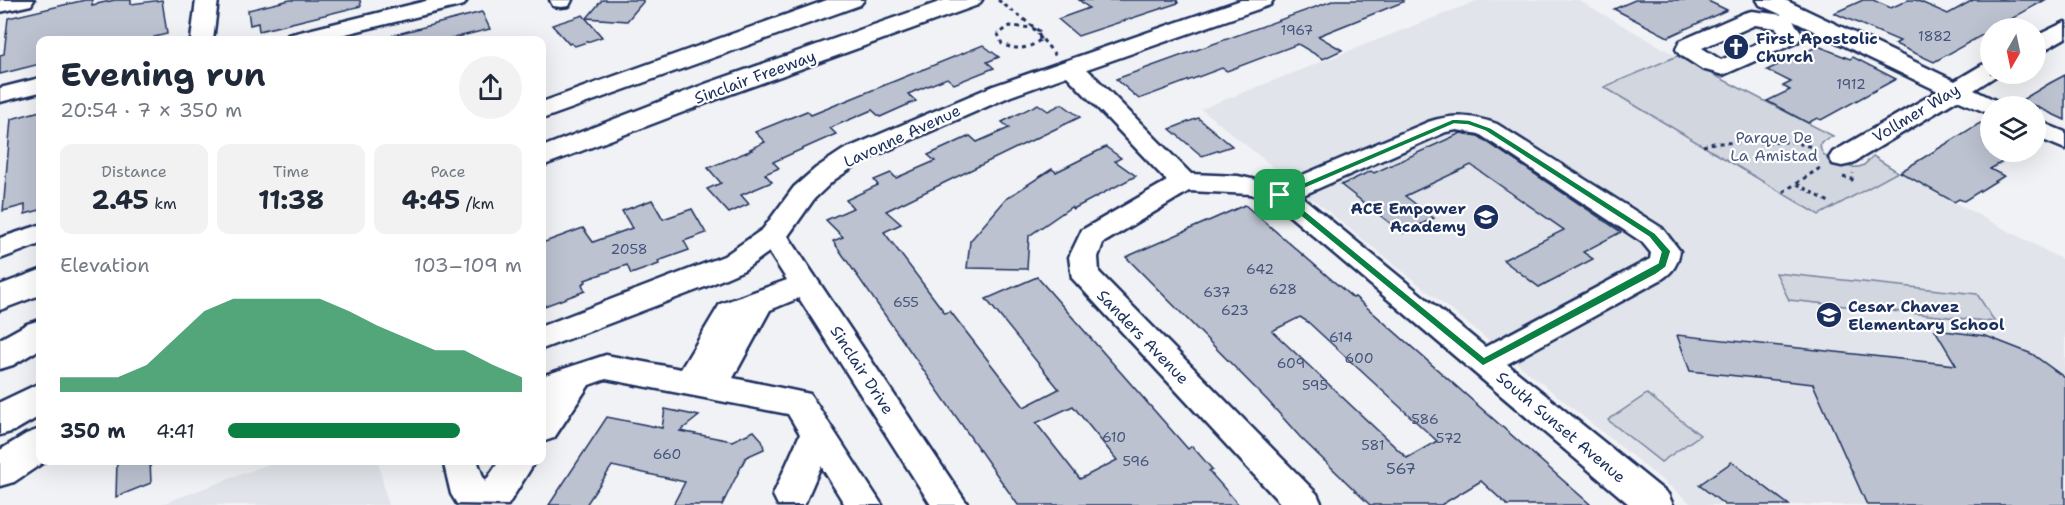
<!DOCTYPE html>
<meta charset="utf-8">
<style>
:root{--surface:#fff;--page:#f2f2f3;--text:#1f2937;--muted:#747a83;--accent:#0b8043}
body{margin:0;font-family:"Shantell Sans",sans-serif;background:var(--page);color:var(--text);height:100vh;display:flex;flex-direction:column;font-size:22px;white-space:nowrap}
*{box-sizing:border-box;margin:0}
p{font-size:20px;color:var(--muted)}
.icon{flex:none;width:33px;height:33px;fill:none;stroke:currentColor;stroke-width:2;stroke-linecap:round;stroke-linejoin:round}
.map{position:relative;flex:1;overflow:hidden}
.sheet{position:absolute;left:36px;top:36px;width:510px;height:429px;display:flex;flex-direction:column;background:var(--surface);border-radius:12px;box-shadow:0 6px 24px #0002}
.sheet>*{flex:none}
.needle{width:39px;rotate:189deg}
.buttons{position:absolute;left:1980px;top:18px;display:grid;gap:12px}
.buttons a{display:grid;place-items:center;width:66px;height:66px;border-radius:50%;background:var(--surface);box-shadow:0 6px 24px #0002;font-size:30px}
.pin{position:absolute;display:grid;place-items:center;width:51px;height:51px;color:#fff;margin:-26px;border-radius:12px;box-shadow:0 3px 9px #0006}
.round{display:grid;place-items:center;flex:none;width:63px;height:63px;border-radius:32px;background:var(--page)}
.headline{display:flex;align-items:center;justify-content:space-between;height:102px;padding:0 24px}
h1{font-size:33px;font-weight:700;line-height:45px}
.figures{display:grid;grid-template-columns:repeat(3,1fr);gap:9px;height:102px;padding:6px 24px}
.figures div{display:grid;align-content:center;border-radius:12px;background:var(--page);text-align:center}
.figures b{font-size:26px;font-weight:700}
.figures small{font-size:16px;font-weight:400}
.figures p{font-size:16px}
.chart{height:168px;padding:12px 24px}
.chart p{display:flex;justify-content:space-between}
.chart svg{width:100%;height:108px;margin-top:6px;fill:var(--accent);opacity:.7}
ul{padding:0 24px;list-style:none;font-size:20px}
li{display:grid;grid-template-columns:96px 72px 1fr;align-items:center;height:45px}
li i{height:15px;border-radius:8px;background:var(--accent)}
.map>svg:first-child{display:block}
</style>
<div class="map">
<svg width="2065" height="505" viewBox="0 0 2065 505">
<rect width="100%" height="100%" fill="#f1f2f5"/>
<filter id="ink" filterUnits="userSpaceOnUse"><feTurbulence type="fractalNoise" baseFrequency=".0167" numOctaves="2"/><feDisplacementMap in="SourceGraphic" scale="12" xChannelSelector="R" yChannelSelector="G"/><feConvolveMatrix kernelMatrix="1 2 1 2 8 2 1 2 1" color-interpolation-filters="sRGB"/></filter>
<g filter="url(#ink)">
<!-- built -->
<g fill="#e1e4ea">
<polygon points="1479,0 1578,0 1677,56 1605,88 1819,215 1898,172 2065,261 2065,505 1693,505 1201,109"/>
<polygon points="277,461 378,461 388,505 159,505"/>
</g>
<!-- green -->
<g fill="#d2d6df" stroke="#76829e" stroke-width="1.5">
<path d="M1677,56L1833,136L1821,142C1815,159 1849,171 1862,166C1867,164 1869,159 1873,156L1898,172L1819,215L1604,87Z"/>
<polygon points="1776,273 1977,294 1995,322 1789,300"/>
<polygon points="1647,394 1700,435 1661,462 1608,420"/>
</g>
<!-- building -->
<g fill="#bcc2d0" stroke="#1b2f5e" stroke-width="1.5" fill-rule="evenodd">
<polygon points="85,0 92,0 92,5 115,0 131,0 131,4 162,0 167,34 154,37 154,40 40,40 40,64 0,74 0,55 4,54 8,18"/>
<polygon points="290,0 360,0 361,6 259,31 258,23 250,25 248,10"/>
<polygon points="602,0 643,0 643,2 627,21 587,18"/>
<polygon points="1079,0 1177,0 1178,3 1078,36 1058,19 1089,8"/>
<polygon points="1335,0 1403,0 1403,2 1318,36 1342,50 1323,59 1298,44 1227,71 1222,68 1139,99 1116,79"/>
<polygon points="1635,0 1706,0 1727,10 1668,37 1614,9"/>
<polygon points="1863,0 1873,0 1891,8 1908,0 1916,0 1948,14 1973,0 2045,0 1934,62 1895,44 1900,41 1834,13"/>
<polygon points="482,12 490,29 445,40 394,40 393,35"/>
<polygon points="583,15 602,37 575,46 571,43 569,44 552,25"/>
<polygon points="983,45 999,57 987,62 994,68 954,84 947,78 908,94 916,101 880,117 872,110 830,128 836,134 773,162 779,168 765,174 772,182 741,195 749,204 729,213 707,189 721,183 708,168 752,150 750,149 765,142 755,132 807,111 811,115"/>
<polygon points="1818,46 1850,59 1853,57 1896,79 1821,120 1817,118 1808,123 1767,101 1790,90 1783,86 1791,82 1767,70"/>
<polygon points="2065,75 2065,120 2022,100 2050,83"/>
<path d="M1038,104L1048,111L1062,104L1080,117L886,211L901,224L884,232L945,313L950,311L1024,407L1059,389L986,299L1037,277L1188,449L1192,446L1212,469L1209,471L1239,505H1018L833,241L843,237L826,220L853,208L846,200L878,185L874,180L891,173L896,178L935,161L928,155L970,136L977,142L1009,128L1002,122ZM1073,406L1117,460L1080,479L1036,423Z"/>
<polygon points="40,111 40,210 25,214 25,205 3,211 11,119"/>
<polygon points="1198,118 1232,146 1202,156 1170,129"/>
<polygon points="1980,123 1990,128 1990,152 2020,152 1990,169 2004,176 1964,201 1959,199 1954,202 1900,172"/>
<polygon points="1461,133 1478,136 1621,232 1583,252 1593,259 1539,287 1503,260 1564,230 1471,165 1405,196 1434,218 1403,233 1341,185 1371,171 1374,173"/>
<polygon points="1106,147 1121,158 1115,161 1136,176 1073,209 1071,207 1029,236 1027,269 967,268 970,241 1007,198 1052,169 1056,172"/>
<polygon points="652,200 663,219 692,209 706,233 684,241 689,250 658,261 659,264 631,274 627,265 585,280 586,282 582,284 585,291 542,307 542,243 583,228 593,242 632,228 622,211"/>
<path d="M1245,205L1353,298L1355,297L1591,505H1507L1481,481L1441,505H1370L1300,437L1268,401L1126,257ZM1300,317L1308,322L1437,441L1407,458L1272,331Z"/>
<polygon points="1935,330 1986,336 2032,354 2065,378 2065,505 1867,505 1813,384 1690,371 1677,335 1956,365"/>
<polygon points="665,409 699,416 680,431 732,441 754,431 762,440 764,449 746,457 722,505 673,505 685,482 612,466 586,505 549,505 607,417 662,428"/>
<polygon points="117,460 150,460 151,483 116,497"/>
<polygon points="1732,462 1789,505 1725,505 1699,485"/>
</g>
<g fill="none" stroke-linecap="round" stroke-linejoin="round">
<!-- minor casing -->
<g stroke="#1b2f5e" stroke-width="5">
<g id="minor">
<polygon points="0,0 34,0 31,5 0,12"/>
<polygon points="196,0 218,0 213,40 191,40"/>
<polygon points="430,0 467,0 464,5 321,40 285,40 288,35"/>
<polygon points="550,0 572,0 569,6 561,7 553,6"/>
<path d="M1241,0H1273L1270,5L1087,69L1191,174L1238,176L1279,185L1428,122C1453,114 1472,115 1497,124L1662,228L1680,251C1677,265 1674,271 1662,279L1507,364L1668,494L1673,505H1630L1278,206L1251,194L1189,191L1103,243L1098,257L1099,272L1317,494L1322,505H1282L1072,278L1069,257L1082,230L1167,181L1067,76L1011,96L861,162L834,180L814,199L788,236L968,505H931L799,298L770,310L733,378L810,394L882,505H845L821,466L804,505H778L773,495L800,434L788,414L606,379L589,385L554,438L542,442V403L544,400H542V376L606,355L681,369L720,304L787,280L769,252L744,270L705,287L542,349V326L724,256L763,229L794,187L816,168L843,150L993,86ZM1457,130L1479,134L1642,242L1651,253L1650,259L1485,347L1301,196L1446,132Z"/>
<path d="M1757,0H1785L1955,81L1982,65L1990,63V74H1999L1974,90L1999,102L2002,106H1990V114L1957,100L1851,164L1842,166L1833,164L1829,158L1833,152L1938,91L1793,21L1802,33L1798,42L1723,75L1702,69L1679,54L1676,49L1680,41L1744,13L1752,11L1782,15L1760,5ZM1755,25L1776,28L1780,33L1721,60L1702,48Z"/>
<polygon points="2065,22 2065,38 2044,50 2036,52 2036,36"/>
<polygon points="40,78 40,92 0,102 0,88"/>
<polygon points="2036,120 2065,132 2065,149 2036,137"/>
<polygon points="40,225 40,244 0,259 0,238"/>
<polygon points="443,460 477,460 485,482 500,460 536,460 508,505 457,504 451,494"/>
</g>
</g>
<!-- highway casing -->
<g stroke="#1b2f5e" stroke-width="5">
<g id="highway">
<polygon points="827,0 864,0 860,5 542,119 542,102"/>
<polygon points="945,0 982,0 978,5 728,95 542,166 542,147 708,83"/>
<polygon points="40,270 40,295 0,310 0,285"/>
<polygon points="40,320 40,349 13,365 0,369 0,339 27,324"/>
<polygon points="40,383 40,416 14,431 0,435 0,402"/>
<polygon points="40,429 40,460 47,460 14,482 0,486 0,450 26,434"/>
</g>
</g>
<!-- path -->
<g stroke="#1b2f5e" stroke-width="3" stroke-dasharray="4 4" stroke-linecap="butt">
<path d="M1040,40C1028,50 1015,50 1002,44L998,34L1010,26L1033,28L1056,56"/>
<polyline points="1703,146 1714,143 1792,142 1812,147"/>
<polyline points="1843,177 1852,180 1853,173"/>
<polyline points="1797,184 1829,202"/>
<polyline points="1783,192 1823,166"/>
</g>
<!-- minor -->
<use href="#minor" fill="#fff" fill-rule="evenodd"/>
<!-- highway -->
<use href="#highway" fill="#fff" fill-rule="evenodd"/>
<!-- path-bridge -->
<polyline stroke="#1b2f5e" stroke-width="3" stroke-dasharray="4 4" stroke-linecap="butt" points="998,0 1039,31 1040,40"/>
</g>
</g>
<!-- route -->
<path fill="#0b8043" stroke="#fff" stroke-width="1.5" fill-rule="evenodd" d="M1453,119L1469,120L1491,128L1655,233L1671,251L1666,267L1655,275L1483,366L1275,195ZM1454,124L1468,125L1485,131L1649,237L1661,252L1658,263L1484,357L1287,196Z"/>
<!-- icons -->
<defs>
<g id="church-disc" transform="scale(1.35)"><circle r="9.5" fill="#1b2f5e" stroke="#fff"/><path d="M-1.2-6h2.4v3.5h3.3v2.4h-3.3V6h-2.4V-.1h-3.3v-2.4h3.3Z" fill="#fff"/></g>
<g id="school-disc" transform="scale(1.35)"><circle r="9.5" fill="#1b2f5e" stroke="#fff"/><path d="M0-5L7-2L0 1L-7-2ZM-4 1L0 2.5L4 1V4Q0 6-4 4Z" fill="#fff"/></g>
</defs>
<g fill-rule="evenodd">
<use href="#church-disc" x="1736" y="47"/>
<use href="#school-disc" x="1486" y="217"/>
<use href="#school-disc" x="1829" y="315"/>
</g>
<g text-anchor="middle" dominant-baseline="central" stroke-width="4.5" stroke-linejoin="round" paint-order="stroke">
<!-- number labels -->
<g font-size="14" fill="#43547a">
<text x="1297" y="30">1967</text>
<text x="1935" y="36">1882</text>
<text x="1851" y="84">1912</text>
<text x="629" y="249">2058</text>
<text x="1260" y="269">642</text>
<text x="1283" y="289">628</text>
<text x="1217" y="292">637</text>
<text x="906" y="302">655</text>
<text x="1235" y="310">623</text>
<text x="1341" y="337">614</text>
<text x="1359" y="358">600</text>
<text x="1291" y="363">609</text>
<text x="1315" y="385">595</text>
<text x="1425" y="419">586</text>
<text x="1114" y="437">610</text>
<text x="1449" y="438">572</text>
<text x="1373" y="445">581</text>
<text x="667" y="454">660</text>
<text x="1136" y="461">596</text>
</g>
<!-- poi labels -->
<g font-size="16" font-weight="bold" fill="#1b2f5e" stroke="#fff" text-anchor="start">
<text x="1756" y="38">First Apostolic<tspan x="1756" dy="18">Church</tspan></text>
<text x="1466" y="208" text-anchor="end">ACE Empower<tspan x="1466" dy="18">Academy</tspan></text>
<text x="1848" y="306">Cesar Chavez<tspan x="1848" dy="18">Elementary School</tspan></text>
</g>
<!-- street labels -->
<g font-size="16" fill="#1b2f5e" stroke="#fff">
<text transform="translate(755 77) rotate(-20)">Sinclair Freeway</text>
<text transform="translate(1916 113) rotate(-31)">Vollmer Way</text>
<text transform="translate(902 136) rotate(-25)">Lavonne Avenue</text>
<text transform="translate(1143 337) rotate(46)">Sanders Avenue</text>
<text transform="translate(862 370) rotate(57)">Sinclair Drive</text>
<text transform="translate(1561 427) rotate(40)">South Sunset Avenue</text>
</g>
<!-- park labels -->
<g font-size="16" fill="#49597e" stroke="#fff">
<text x="1774" y="137">Parque De<tspan x="1774" dy="18">La Amistad</tspan></text>
</g>
<!-- near-number labels -->
<g font-size="16" fill="#43547a">
<text x="1401" y="468">567</text>
</g>
</g>
</svg>
<div class="buttons">
<a><svg class="needle" viewBox="-14 -14 28 28"><path d="M0-13l5 13h-10z" fill="#e53935"/><path d="M0 13l5-13h-10z" fill="#747a83"/></svg></a>
<a><svg class="icon" aria-label="layers" viewBox="0 0 24 24"><path d="M12 4l9 5-9 5-9-5zM3 14l9 5 9-5"/></svg></a>
</div>
<div class="pin" style="left:1280px;top:195px;background:#1e9e55"><svg class="icon" aria-label="arrive" viewBox="0 0 24 24"><path d="M6 21V4h12l-3 4 3 4H6"/></svg></div>
<section class="sheet">
<div class="headline"><div><h1>Evening run</h1><p>20:54 · 7 × 350 m</p></div><a class="round"><svg class="icon" aria-label="share" viewBox="0 0 24 24"><path d="M12 15V3M7 8l5-5 5 5M5 13v7h14v-7"/></svg></a></div>
<div class="figures">
<div><p>Distance</p><b>2.45<small> km</small></b></div>
<div><p>Time</p><b>11:38</b></div>
<div><p>Pace</p><b>4:45<small> /km</small></b></div>
</div>
<div class="chart"><p><span>Elevation</span>103–109 m</p>
<svg viewBox="0 0 160 44" preserveAspectRatio="none"><path d="M0 44V38L10 38L20 38L30 33L40 22L50 11L60 6L70 6L80 6L90 6L100 11L110 17L120 22L130 27L140 27L150 33L160 38V44z"/></svg>
</div>
<ul>
<li><b>350 m</b>4:41<i style="width:79%"></i></li>
</ul>
</section>
</div>
